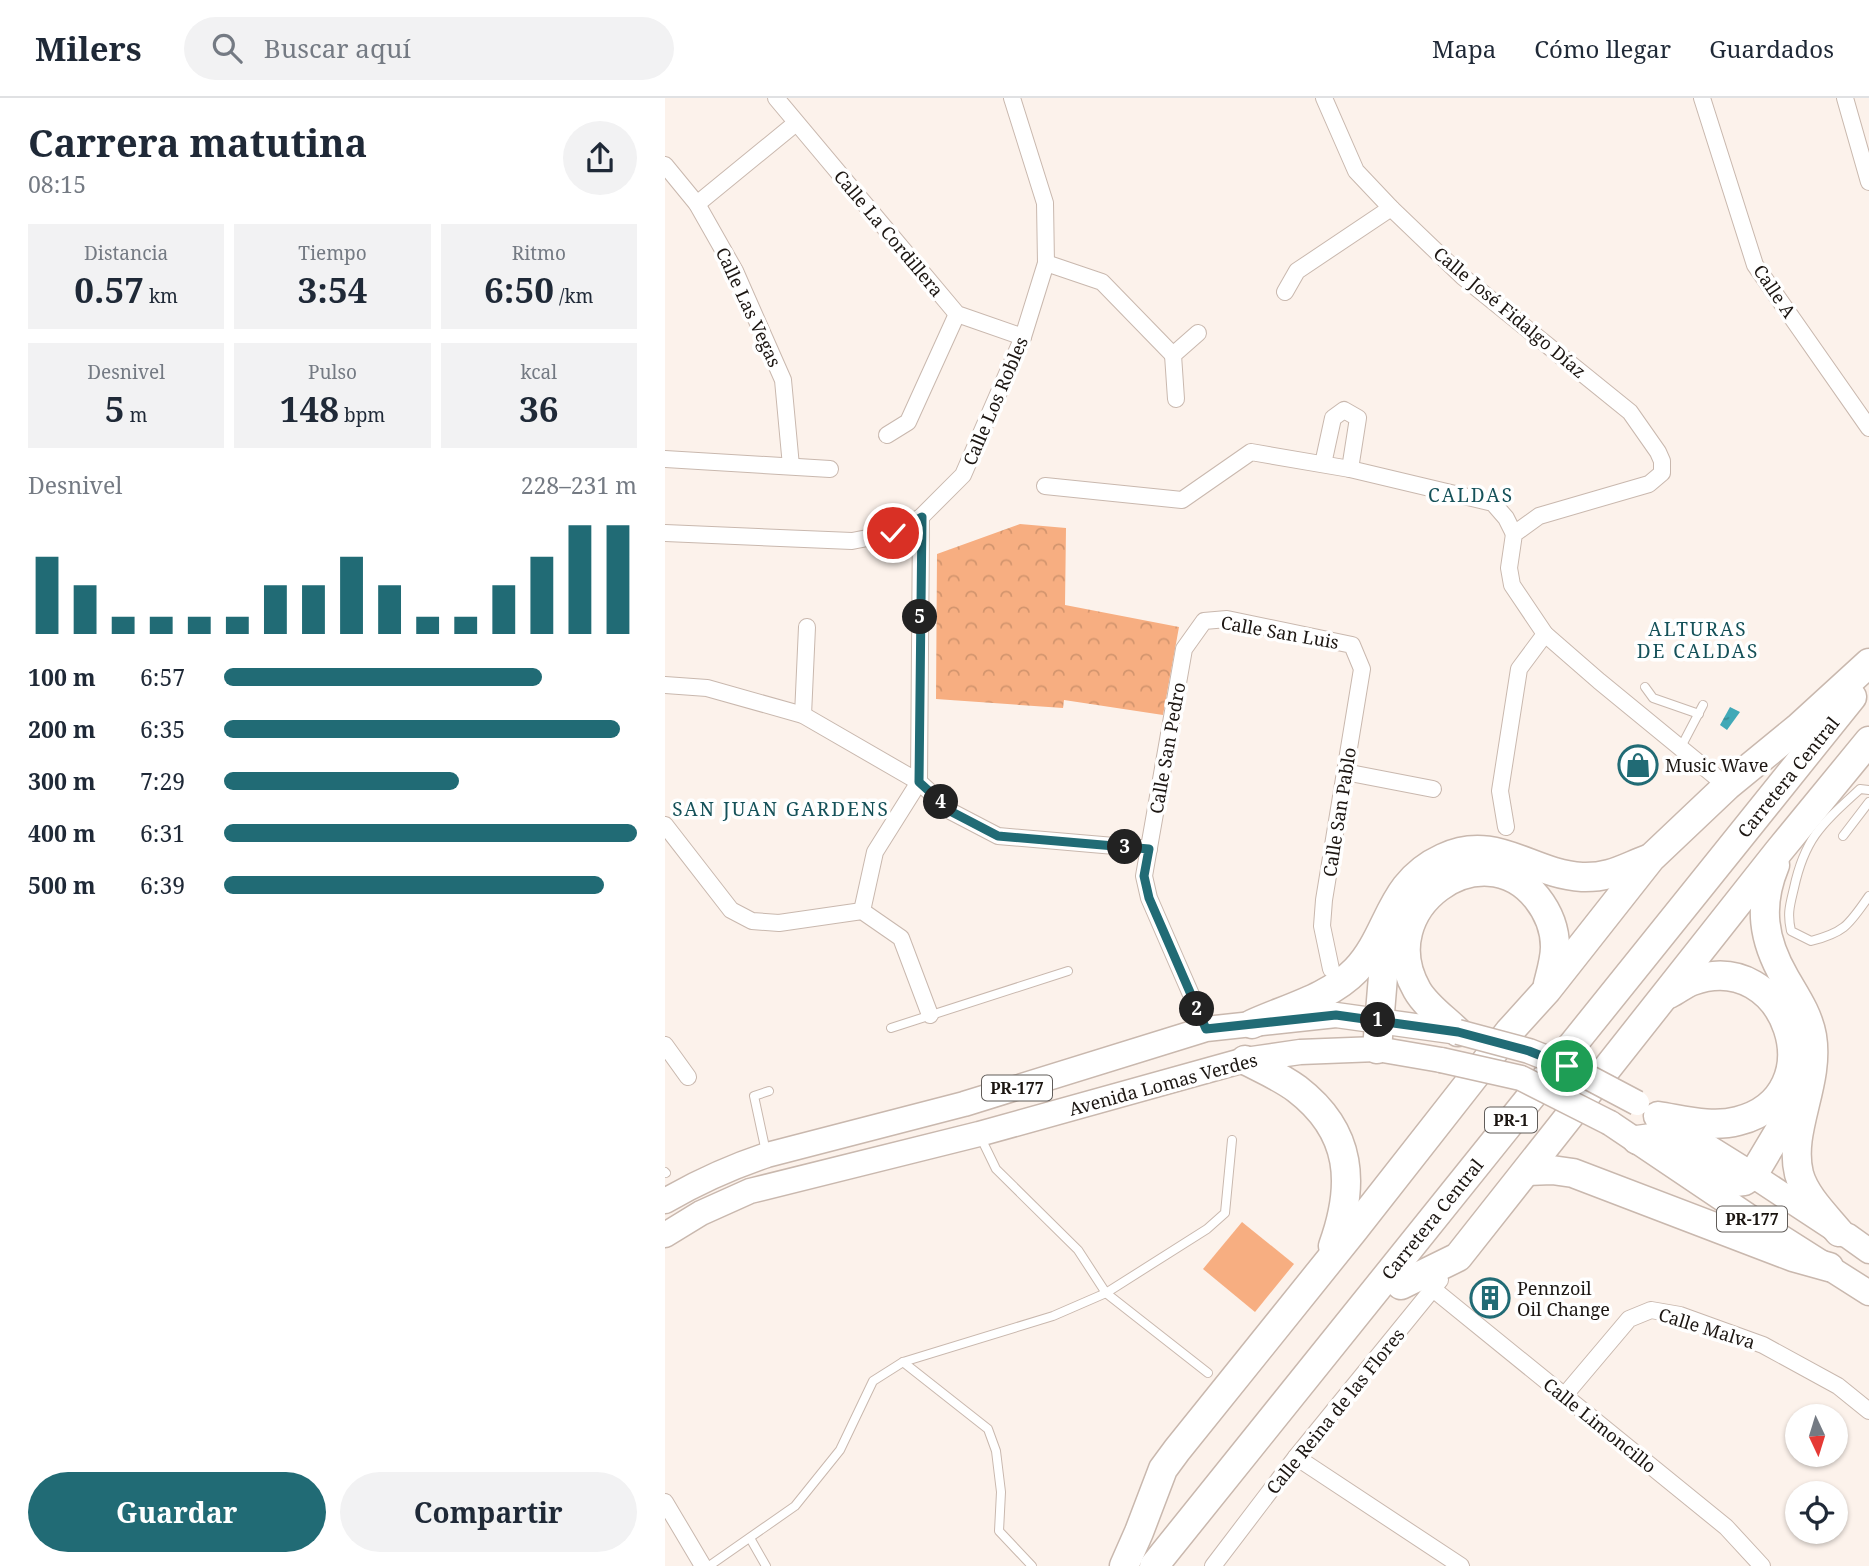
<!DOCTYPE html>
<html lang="es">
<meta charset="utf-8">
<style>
:root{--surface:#fff;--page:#f2f2f3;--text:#1f2937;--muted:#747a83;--line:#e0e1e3;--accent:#216b75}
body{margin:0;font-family:"Noto Serif",serif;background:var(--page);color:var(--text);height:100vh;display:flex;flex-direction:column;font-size:26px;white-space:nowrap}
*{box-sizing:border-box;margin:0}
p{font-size:23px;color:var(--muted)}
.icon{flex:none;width:38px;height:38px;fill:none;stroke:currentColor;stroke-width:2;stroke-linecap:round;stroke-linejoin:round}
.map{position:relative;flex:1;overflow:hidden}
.details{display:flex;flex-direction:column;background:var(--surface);width:665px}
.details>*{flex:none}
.needle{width:46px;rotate:176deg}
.tools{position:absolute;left:1120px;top:1306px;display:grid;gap:14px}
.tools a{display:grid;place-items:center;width:63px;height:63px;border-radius:50%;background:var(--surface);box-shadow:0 2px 5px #0004;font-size:35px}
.pin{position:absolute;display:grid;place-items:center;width:60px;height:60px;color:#fff;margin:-30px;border:4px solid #fff;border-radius:50%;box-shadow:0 2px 7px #0007}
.km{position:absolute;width:35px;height:35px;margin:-18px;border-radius:50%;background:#222;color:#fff;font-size:19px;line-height:35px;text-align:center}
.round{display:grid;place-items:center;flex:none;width:74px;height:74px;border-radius:37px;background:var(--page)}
.headline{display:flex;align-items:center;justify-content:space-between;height:119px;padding:0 28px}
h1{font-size:38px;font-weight:700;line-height:52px}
.stats{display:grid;grid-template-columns:repeat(3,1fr);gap:10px;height:119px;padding:7px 28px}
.stats div{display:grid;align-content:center;border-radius:0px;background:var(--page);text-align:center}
.stats b{font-size:35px;font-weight:700}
.stats small{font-size:19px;font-weight:400}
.stats p{font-size:19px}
.chart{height:196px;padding:14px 28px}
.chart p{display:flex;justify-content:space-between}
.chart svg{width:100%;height:126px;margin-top:7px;stroke:var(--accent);stroke-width:6}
.button{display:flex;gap:14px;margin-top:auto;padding:14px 28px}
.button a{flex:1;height:80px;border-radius:42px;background:var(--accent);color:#fff;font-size:28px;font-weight:700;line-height:80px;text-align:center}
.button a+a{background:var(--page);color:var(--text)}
ul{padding:0 28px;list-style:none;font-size:23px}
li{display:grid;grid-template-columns:112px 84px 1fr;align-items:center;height:52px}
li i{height:18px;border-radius:9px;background:var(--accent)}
header{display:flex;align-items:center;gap:42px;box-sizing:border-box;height:98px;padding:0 35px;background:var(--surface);border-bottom:2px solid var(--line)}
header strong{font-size:33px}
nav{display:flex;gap:38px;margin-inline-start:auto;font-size:24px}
.search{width:490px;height:63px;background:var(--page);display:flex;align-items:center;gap:18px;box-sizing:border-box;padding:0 24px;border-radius:38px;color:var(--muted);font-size:26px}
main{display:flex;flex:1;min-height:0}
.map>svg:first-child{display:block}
</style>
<header>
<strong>Milers</strong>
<div class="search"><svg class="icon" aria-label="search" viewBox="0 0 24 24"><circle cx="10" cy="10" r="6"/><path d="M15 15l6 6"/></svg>Buscar aquí</div>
<nav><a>Mapa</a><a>Cómo llegar</a><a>Guardados</a></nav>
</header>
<main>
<section class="details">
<div class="headline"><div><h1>Carrera matutina</h1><p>08:15</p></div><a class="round"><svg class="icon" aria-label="share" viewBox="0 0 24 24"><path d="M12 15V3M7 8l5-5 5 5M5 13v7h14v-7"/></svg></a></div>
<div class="stats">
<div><p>Distancia</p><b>0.57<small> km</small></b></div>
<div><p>Tiempo</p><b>3:54</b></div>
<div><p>Ritmo</p><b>6:50<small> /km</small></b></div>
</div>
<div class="stats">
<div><p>Desnivel</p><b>5<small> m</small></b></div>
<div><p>Pulso</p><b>148<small> bpm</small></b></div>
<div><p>kcal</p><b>36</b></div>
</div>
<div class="chart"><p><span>Desnivel</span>228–231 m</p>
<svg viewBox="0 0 160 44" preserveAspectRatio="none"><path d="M5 44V17M15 44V27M25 44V38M35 44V38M45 44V38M55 44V38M65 44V27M75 44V27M85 44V17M95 44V27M105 44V38M115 44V38M125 44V27M135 44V17M145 44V6M155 44V6"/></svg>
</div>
<ul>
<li><b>100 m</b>6:57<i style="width:77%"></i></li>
<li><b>200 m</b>6:35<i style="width:96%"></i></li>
<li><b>300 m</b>7:29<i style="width:57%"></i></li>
<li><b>400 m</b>6:31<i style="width:100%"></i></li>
<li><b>500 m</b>6:39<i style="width:92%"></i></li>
</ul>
<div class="button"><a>Guardar</a><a>Compartir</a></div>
</section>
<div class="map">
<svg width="1204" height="1468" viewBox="0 0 1204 1468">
<defs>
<pattern id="forest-crowns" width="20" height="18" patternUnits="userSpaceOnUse" patternTransform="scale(1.75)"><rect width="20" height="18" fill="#f7ae81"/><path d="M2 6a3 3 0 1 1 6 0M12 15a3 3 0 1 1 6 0" fill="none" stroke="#d3956e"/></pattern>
<pattern id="water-ripples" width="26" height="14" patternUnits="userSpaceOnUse" patternTransform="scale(1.75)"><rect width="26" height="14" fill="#41a9b7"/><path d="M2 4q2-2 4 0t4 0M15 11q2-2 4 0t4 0" fill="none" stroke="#368993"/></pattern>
</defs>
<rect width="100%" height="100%" fill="#fcf2eb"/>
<!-- grass -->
<polygon fill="#f7ae81" points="577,1124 629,1166 590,1214 538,1171"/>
<!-- forest -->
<polygon fill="url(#forest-crowns)" points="355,426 401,430 400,507 514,529 498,617 399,602 398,610 271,601 272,456"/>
<!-- water -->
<polygon fill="url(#water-ripples)" points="1065,609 1075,614 1062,632 1055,627"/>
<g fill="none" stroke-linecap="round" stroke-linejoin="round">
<!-- lane casing -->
<g stroke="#c9b8ae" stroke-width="10">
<g id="lane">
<polyline points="980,589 988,600 1034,616"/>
<polyline points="1016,649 1038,607"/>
<path d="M1204,692L1195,691C1158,725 1140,739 1129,790C1125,807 1122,815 1126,833L1146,843C1181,834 1184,826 1204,798"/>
<polyline points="1178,738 1204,704"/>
<polyline points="226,930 403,873"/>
<polyline points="315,1038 331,1071 413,1152 441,1195 543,1275"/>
<polyline points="101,1054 89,998 104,993"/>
<polyline points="0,1074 1,1075"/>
<polyline points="238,1264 323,1331 331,1353 336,1394 334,1433 367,1468"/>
<polyline points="85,1440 101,1468"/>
<polyline points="44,1468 130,1408 175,1352 208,1283 238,1264 388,1218 441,1195 542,1131 560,1115 567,1042"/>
</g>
</g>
<!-- street casing -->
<g stroke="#c9b8ae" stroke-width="18">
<g id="street">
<polyline points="111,0 292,216 358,239"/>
<polyline points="659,0 691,73 726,110 798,179 965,314 993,354 997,363 997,375 984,386 874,418 849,436 844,470 847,487 880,536 934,583 1062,688"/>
<polyline points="1037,0 1090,167 1204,330"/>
<polyline points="1180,0 1204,84"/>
<polyline points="0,67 32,106 70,173 118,282 126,368"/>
<polyline points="32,106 131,25"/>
<polyline points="381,165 437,184 508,257"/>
<polyline points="620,194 632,173 726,110"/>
<polyline points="511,301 508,257 533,235"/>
<polyline points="222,337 243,324 292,216"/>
<polyline points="0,361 165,371"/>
<polyline points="658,366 668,320 679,312 693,320 685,371"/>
<polyline points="380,388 517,402 586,354 685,371 828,405 841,420 849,436"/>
<polyline points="0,435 187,443 228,435 256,419 298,377 358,239 381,165 380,105 347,0"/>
<polyline points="0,587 42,590 138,617 254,684 287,714 333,738 484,751"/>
<polyline points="138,617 142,529"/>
<polyline points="680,674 768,691"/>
<polyline points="0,727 66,812 87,823 114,825 197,813 236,840 265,917"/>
<polyline points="841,729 835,693 854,571 880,536"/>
<polyline points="197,813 210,754 254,684 256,419"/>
<polyline points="541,931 484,800 479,778 519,551 539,523 562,521 687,547 697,571 659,802 657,828 666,871"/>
<polyline points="0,947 23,979"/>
<polyline points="768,1191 1061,1429 1097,1468"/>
<polyline points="899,1298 964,1221 986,1212 1015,1217 1098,1247 1173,1288 1204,1313"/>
<polyline points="631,1359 796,1468"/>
<polyline points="0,1404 38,1468"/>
<polyline points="548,1468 631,1359 775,1182"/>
</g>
</g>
<!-- primary casing -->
<g stroke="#c9b8ae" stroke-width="27">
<g id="primary">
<polyline points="998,1021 1083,1074 1174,1134 1183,1138 1204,1153"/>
<polyline points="945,1025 1092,1124 1204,1195"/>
<path d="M0,1103C33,1084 66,1069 102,1057L299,1006L541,931L671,917L793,934"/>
<polyline points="0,1137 36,1115 85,1093 314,1036 580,962 635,954 712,951 776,962"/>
</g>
</g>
<!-- highway casing -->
<g stroke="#c9b8ae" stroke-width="31">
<g id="highway">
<path d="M1110,767C1093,808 1098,842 1120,880C1131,899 1143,916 1147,938C1155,986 1123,1032 1134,1076C1140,1098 1160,1117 1174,1134"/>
<path d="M587,926C622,910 664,900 691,872C726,835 723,785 778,760C831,735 865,776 917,779C945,780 959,770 983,761"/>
<path d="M793,934C780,921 761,908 752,892C705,810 817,731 872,800C883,814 890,831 890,849C890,861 886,874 883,886"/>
<polyline points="712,951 722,830"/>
<path d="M580,962C597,971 616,979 632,991C688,1034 690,1087 668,1148"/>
<path d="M993,1018C1019,1022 1047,1030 1073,1023C1172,998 1122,848 1027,883C1019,886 1012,892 1004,896"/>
<polyline points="972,1042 987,1040 1055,1081 1070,1084 1079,1083 1088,1077 1135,998"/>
<polyline points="862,1073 887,1072 908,1075 1128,1159 1164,1169"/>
<polyline points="736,1187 793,1159 1113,754 1204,643"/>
<polyline points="459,1468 474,1434 498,1371 512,1352 688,1133 844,934 882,892 986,760 1062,688 1134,629 1204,565"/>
<polyline points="489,1468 1187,599"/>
</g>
</g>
<!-- lane -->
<use href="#lane" stroke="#fff" stroke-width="8"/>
<!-- street -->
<use href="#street" stroke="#fff" stroke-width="16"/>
<!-- primary -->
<use href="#primary" stroke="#fff" stroke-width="24"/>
<!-- highway -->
<use href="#highway" stroke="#fff" stroke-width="28"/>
<!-- primary-bridge casing -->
<g stroke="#c9b8ae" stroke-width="27" stroke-linecap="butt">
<g id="primary-bridge">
<polyline points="793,934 864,953 902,968 972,1005"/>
<polyline points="776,962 856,980 945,1025"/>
</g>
</g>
<!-- primary-bridge -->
<use href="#primary-bridge" stroke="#fff" stroke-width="24"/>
</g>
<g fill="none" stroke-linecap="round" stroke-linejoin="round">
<!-- route casing -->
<g stroke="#fff" stroke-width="14">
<polyline id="route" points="228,435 257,419 254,684 287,714 333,738 484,751 479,778 484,800 541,931 671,917 793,934 864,953 902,968"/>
</g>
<!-- route -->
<use href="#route" stroke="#216b75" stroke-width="9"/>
</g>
<!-- icons -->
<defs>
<g id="shop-ring" transform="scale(2.0125)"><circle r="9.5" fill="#fff" stroke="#216b75" stroke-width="1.5"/><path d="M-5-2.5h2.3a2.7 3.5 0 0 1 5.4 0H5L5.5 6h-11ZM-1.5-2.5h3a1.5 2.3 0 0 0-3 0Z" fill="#216b75"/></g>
<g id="building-ring" transform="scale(2.0125)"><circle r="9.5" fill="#fff" stroke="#216b75" stroke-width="1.5"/><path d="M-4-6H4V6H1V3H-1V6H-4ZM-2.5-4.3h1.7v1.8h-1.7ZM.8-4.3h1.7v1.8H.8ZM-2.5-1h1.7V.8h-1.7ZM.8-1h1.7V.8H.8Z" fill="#216b75"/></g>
</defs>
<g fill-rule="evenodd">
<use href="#shop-ring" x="973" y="667"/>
<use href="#building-ring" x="825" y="1200"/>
</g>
<g text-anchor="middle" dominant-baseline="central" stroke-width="7" stroke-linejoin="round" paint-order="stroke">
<!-- shield labels -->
<g fill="#fff" stroke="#605c59" stroke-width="2">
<rect x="317" y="977.5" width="70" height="25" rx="5"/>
<rect x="820" y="1009.5" width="52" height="25" rx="5"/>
<rect x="1052" y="1108.5" width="70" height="25" rx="5"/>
</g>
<g font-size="16" font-weight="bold" fill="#1c1612">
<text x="352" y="990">PR-177</text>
<text x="846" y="1022">PR-1</text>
<text x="1087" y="1121">PR-177</text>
</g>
<!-- street labels -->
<g font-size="18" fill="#1c1612" stroke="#fff">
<text transform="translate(224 135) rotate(50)">Calle La Cordillera</text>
<text transform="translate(1110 193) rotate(56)">Calle A</text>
<text transform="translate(84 209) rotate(65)">Calle Las Vegas</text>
<text transform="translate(845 214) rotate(40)">Calle José Fidalgo Díaz</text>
<text transform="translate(330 303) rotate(-67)">Calle Los Robles</text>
<text transform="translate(615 534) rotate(10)">Calle San Luis</text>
<text transform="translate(502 650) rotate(-80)">Calle San Pedro</text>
<text transform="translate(1123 679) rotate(-51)">Carretera Central</text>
<text transform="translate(674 714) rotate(-81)">Calle San Pablo</text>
<text transform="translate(498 986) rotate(-15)">Avenida Lomas Verdes</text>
<text transform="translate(767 1121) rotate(-51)">Carretera Central</text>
<text transform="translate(1042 1230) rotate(17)">Calle Malva</text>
<text transform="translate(670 1313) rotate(-51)">Calle Reina de las Flores</text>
<text transform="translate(935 1327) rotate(39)">Calle Limoncillo</text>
</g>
<!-- poi labels -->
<g font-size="18" fill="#1c1612" stroke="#fff" text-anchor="start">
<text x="1000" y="667">Music Wave</text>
<text x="852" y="1190">Pennzoil<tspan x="852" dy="21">Oil Change</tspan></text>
</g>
<!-- neighbourhood labels -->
<g font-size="19" letter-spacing="2" fill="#155159" stroke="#fff">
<text x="806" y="397">CALDAS</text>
<text x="1033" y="531">ALTURAS<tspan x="1033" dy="22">DE CALDAS</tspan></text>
<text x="116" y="711">SAN JUAN GARDENS</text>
</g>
</g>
</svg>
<div class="tools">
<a><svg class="needle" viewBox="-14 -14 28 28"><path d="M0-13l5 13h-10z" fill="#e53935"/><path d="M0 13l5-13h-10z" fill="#747a83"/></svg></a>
<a><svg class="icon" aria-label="locate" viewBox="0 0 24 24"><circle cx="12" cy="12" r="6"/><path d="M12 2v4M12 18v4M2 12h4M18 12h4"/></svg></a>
</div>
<div class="pin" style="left:902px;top:968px;background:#1e9e55"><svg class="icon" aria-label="arrive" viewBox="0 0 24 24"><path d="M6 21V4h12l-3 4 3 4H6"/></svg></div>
<div class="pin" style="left:228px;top:435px;background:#d93025"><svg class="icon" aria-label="check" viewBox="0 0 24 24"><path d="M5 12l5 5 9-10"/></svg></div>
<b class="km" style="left:713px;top:922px">1</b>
<b class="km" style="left:532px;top:911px">2</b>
<b class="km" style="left:460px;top:749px">3</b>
<b class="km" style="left:276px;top:704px">4</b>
<b class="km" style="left:255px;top:519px">5</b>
</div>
</main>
